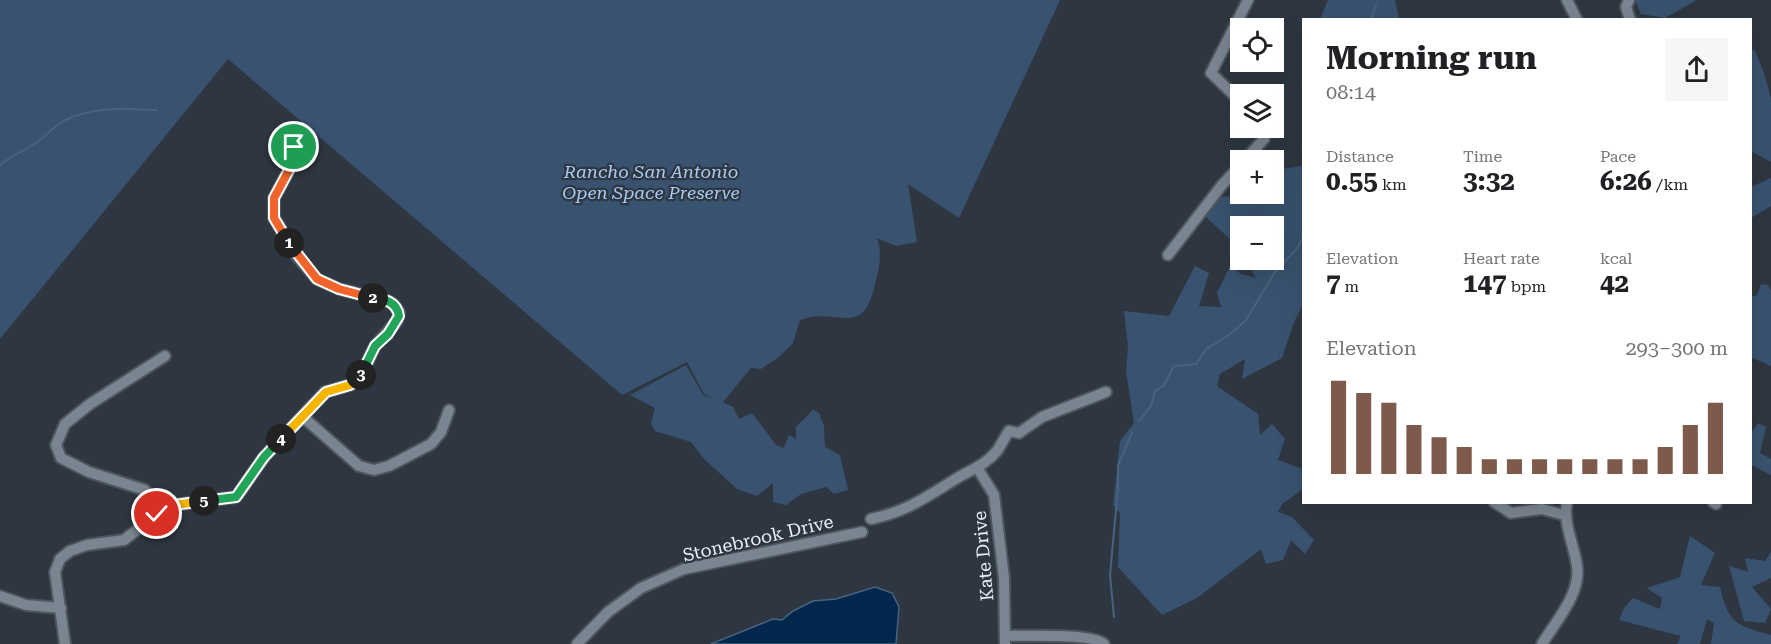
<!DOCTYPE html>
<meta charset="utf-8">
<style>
:root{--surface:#fff;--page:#f6f6f6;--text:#202124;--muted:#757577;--accent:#7e5a4d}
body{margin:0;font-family:"Roboto Serif",serif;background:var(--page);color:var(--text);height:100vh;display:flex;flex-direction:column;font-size:22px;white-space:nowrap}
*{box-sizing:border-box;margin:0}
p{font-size:20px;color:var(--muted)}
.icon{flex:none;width:33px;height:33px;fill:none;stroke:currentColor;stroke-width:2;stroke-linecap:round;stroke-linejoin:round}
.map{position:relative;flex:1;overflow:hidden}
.details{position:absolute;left:1302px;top:18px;width:450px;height:486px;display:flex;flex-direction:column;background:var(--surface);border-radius:0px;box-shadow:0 6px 24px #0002}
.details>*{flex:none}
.buttons{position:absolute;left:1230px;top:18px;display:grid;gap:12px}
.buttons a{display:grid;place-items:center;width:54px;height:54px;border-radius:0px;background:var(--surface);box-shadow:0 6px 24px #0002;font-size:30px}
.pin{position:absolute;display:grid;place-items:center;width:51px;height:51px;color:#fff;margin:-26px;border:3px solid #fff;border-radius:50%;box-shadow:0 2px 6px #0007}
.km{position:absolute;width:30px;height:30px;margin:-15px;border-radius:50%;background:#222;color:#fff;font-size:16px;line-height:30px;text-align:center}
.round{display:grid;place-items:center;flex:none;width:63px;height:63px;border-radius:0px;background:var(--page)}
.overview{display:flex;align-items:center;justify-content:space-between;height:102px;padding:0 24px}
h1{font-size:33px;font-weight:700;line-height:45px}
.figures{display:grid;grid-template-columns:repeat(3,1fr);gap:9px;height:102px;padding:6px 24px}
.figures div{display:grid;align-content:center}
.figures b{font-size:26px;font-weight:700}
.figures small{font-size:16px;font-weight:400}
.figures p{font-size:16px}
.chart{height:168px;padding:12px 24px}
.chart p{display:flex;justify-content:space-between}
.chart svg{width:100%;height:108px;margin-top:6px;stroke:var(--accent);stroke-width:6}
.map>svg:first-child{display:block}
</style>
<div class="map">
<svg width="1771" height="644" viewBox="0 0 1771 644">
<rect width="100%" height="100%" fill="#2e3741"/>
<!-- green -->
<g fill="#39526f">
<path d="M0,0H1060L959,218L908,184L917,242L896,246L877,238C882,252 880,265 876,280C863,343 839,305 800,320L793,343L779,357L761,369L751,368L723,402L733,407L739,419L752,413L776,445L784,448L789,435L796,439V427L813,410L819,413L824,426L825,447L840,455L848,490L834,494L826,487L801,494L786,505L773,502V483L757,496L737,489L704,459L691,442L655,431L651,423L655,408L630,395L686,365L703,395L716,400L704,394L687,362L622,395L228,59L0,339Z"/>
<polygon points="1328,0 1395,0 1399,19 1320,19"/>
<polygon points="1635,0 1697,0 1665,18 1641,14"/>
<polygon points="1755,50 1765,76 1771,99 1771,162 1751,151 1750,51"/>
<polygon points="1303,163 1303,304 1293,325 1282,358 1242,379 1245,359 1220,374 1217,386 1258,414 1260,435 1272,424 1285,439 1278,460 1303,469 1303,489 1282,504 1278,512 1292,517 1314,540 1305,554 1291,540 1283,560 1266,564 1261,549 1197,598 1162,615 1118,567 1120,513 1113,505 1120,441 1134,423 1126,371 1128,347 1124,311 1169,316 1195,266 1209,273 1199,306 1221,307 1217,293 1230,266 1241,274 1256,278 1245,260 1274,260 1274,226 1240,226 1240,253 1232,241 1206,217 1218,197 1274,194 1274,177 1282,169 1301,166"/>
<polygon points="1771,178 1771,206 1751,218 1751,187"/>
<polygon points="1761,284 1768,285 1771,291 1771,366 1753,358 1751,359 1751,297 1757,295"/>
<polygon points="1758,423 1766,427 1760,453 1771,459 1771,475 1751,465 1751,433"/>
<path d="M1690,536L1715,553L1701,585L1720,587C1729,625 1736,625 1771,635V644H1711L1714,623L1707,619L1700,644H1677L1681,636L1619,620L1624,608L1633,598L1660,609L1662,598L1647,588L1680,577Z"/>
<polygon points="1771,552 1771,578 1752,587 1771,609 1765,623 1744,621 1729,566 1748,572 1745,558 1765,561"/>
</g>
<!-- water -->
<polygon fill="#02264c" stroke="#48637f" stroke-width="1.5" points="875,587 892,593 899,607 896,644 711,644 773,619 782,620 793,611 813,601 836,599"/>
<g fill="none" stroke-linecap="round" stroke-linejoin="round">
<!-- stream -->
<g stroke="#48637f" stroke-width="2">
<polyline points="1371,20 1376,5"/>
<path d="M0,165C11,156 23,151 36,143C46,136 54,126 65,120C93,106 127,109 157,110"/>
<polyline points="1208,348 1229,335 1246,320 1275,272 1296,250 1304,236"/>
<polyline points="1139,421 1151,406 1155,391 1164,385 1174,366 1196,364 1208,347"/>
<polyline points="1114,617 1110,575 1118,488 1118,465 1132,433"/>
</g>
<!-- minor casing -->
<g stroke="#4d555e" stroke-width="14">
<g id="minor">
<polyline points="1567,0 1577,20"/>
<polyline points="1629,0 1626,7 1630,20"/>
<polyline points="1240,101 1211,73 1248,0"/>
<polyline points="1245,160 1264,139 1264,128"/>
<polyline points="1168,255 1222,185 1240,166"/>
<polyline points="303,417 359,466 374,470 389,466 431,444 441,432 449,410"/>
<polyline points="978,469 994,495 1004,578 1005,644"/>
<polyline points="1494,502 1511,513 1542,509 1564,515"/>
<polyline points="1713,502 1716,504"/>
<polyline points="157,514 145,490 89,472 61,458 56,445 65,424 90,404 165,356"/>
<path d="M871,519C909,511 927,496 959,477C973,469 986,464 997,451C1001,445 1005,437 1009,431L1019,433L1042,417L1106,392"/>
<polyline points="0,596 26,605 61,608"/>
<path d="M1005,636C1023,636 1094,633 1104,644"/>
<polyline points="65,644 55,572 60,559 70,551 87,545 124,540 157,514 174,505 236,497 264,457 325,392 350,385 360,377 375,346 397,321 399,312 393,304 388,301 339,289 317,279 296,255 274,218 274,198 296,157 294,147"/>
<polyline points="577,644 608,612 641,588 684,569 862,532"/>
<path d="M1542,644C1556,621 1581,594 1577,566C1574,544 1563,525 1567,502"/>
</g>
</g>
<!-- minor -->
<use href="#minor" stroke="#7b8591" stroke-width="10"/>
</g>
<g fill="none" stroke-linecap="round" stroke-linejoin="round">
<!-- split-1 casing -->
<g stroke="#fff" stroke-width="12">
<polyline id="split-1" points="289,243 274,218 274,198 296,157 294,147"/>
</g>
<!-- split-2 casing -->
<g stroke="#fff" stroke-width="12">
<polyline id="split-2" points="289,243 317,279 339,289 373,298"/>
</g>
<!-- split-3 casing -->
<g stroke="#fff" stroke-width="12">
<path id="split-3" d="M361,375L375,346L388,334L399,316C397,302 385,299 373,298"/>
</g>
<!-- split-4 casing -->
<g stroke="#fff" stroke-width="12">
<polyline id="split-4" points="281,439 326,392 350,385 361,375"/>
</g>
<!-- split-5 casing -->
<g stroke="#fff" stroke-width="12">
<polyline id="split-5" points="204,501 236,497 264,457 281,439"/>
</g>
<!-- split-6 casing -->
<g stroke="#fff" stroke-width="12">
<polyline id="split-6" points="157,514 174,505 204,501"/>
</g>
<!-- split-1 -->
<use href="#split-1" stroke="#f0652b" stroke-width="8"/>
<!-- split-2 -->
<use href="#split-2" stroke="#f0652b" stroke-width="8"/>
<!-- split-3 -->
<use href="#split-3" stroke="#22a559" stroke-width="8"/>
<!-- split-4 -->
<use href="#split-4" stroke="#f5b400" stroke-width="8"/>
<!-- split-5 -->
<use href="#split-5" stroke="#22a559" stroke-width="8"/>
<!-- split-6 -->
<use href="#split-6" stroke="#f5b400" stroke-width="8"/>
</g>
<g text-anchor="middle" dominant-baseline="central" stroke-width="4.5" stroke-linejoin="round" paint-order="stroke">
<!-- park labels -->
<g font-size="18" font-style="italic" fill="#aacbf2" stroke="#2e3741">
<text x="651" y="171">Rancho San Antonio<tspan x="651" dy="21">Open Space Preserve</tspan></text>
</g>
<!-- street labels -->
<g font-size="18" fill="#ebf0f7" stroke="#2e3741">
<text transform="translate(758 538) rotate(-13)">Stonebrook Drive</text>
<text transform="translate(983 556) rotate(-95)">Kate Drive</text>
</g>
</g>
</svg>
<div class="buttons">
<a><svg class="icon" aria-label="locate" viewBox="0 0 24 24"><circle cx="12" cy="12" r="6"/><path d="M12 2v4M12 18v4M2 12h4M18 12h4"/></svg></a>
<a><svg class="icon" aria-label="layers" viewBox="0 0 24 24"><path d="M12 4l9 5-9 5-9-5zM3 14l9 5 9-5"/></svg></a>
<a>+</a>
<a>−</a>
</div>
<div class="pin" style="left:294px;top:147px;background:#1e9e55"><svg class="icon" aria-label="arrive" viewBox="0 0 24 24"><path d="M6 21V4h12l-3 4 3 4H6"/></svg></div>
<div class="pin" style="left:157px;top:514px;background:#d93025"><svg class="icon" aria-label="check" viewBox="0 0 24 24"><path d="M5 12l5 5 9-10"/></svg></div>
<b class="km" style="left:289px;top:243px">1</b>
<b class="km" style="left:373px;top:298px">2</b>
<b class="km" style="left:361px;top:375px">3</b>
<b class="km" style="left:281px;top:439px">4</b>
<b class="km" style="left:204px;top:501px">5</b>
<section class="details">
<div class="overview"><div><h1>Morning run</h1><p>08:14</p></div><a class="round"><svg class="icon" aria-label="share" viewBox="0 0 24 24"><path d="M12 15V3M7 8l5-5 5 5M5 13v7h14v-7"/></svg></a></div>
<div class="figures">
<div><p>Distance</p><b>0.55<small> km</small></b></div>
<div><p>Time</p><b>3:32</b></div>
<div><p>Pace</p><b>6:26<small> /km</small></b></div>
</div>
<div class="figures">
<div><p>Elevation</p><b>7<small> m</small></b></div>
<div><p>Heart rate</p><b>147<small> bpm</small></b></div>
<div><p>kcal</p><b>42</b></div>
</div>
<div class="chart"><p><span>Elevation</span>293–300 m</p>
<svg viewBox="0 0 160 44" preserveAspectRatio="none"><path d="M5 44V6M15 44V11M25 44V15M35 44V24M45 44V29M55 44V33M65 44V38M75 44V38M85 44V38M95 44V38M105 44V38M115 44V38M125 44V38M135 44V33M145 44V24M155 44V15"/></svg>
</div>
</section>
</div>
